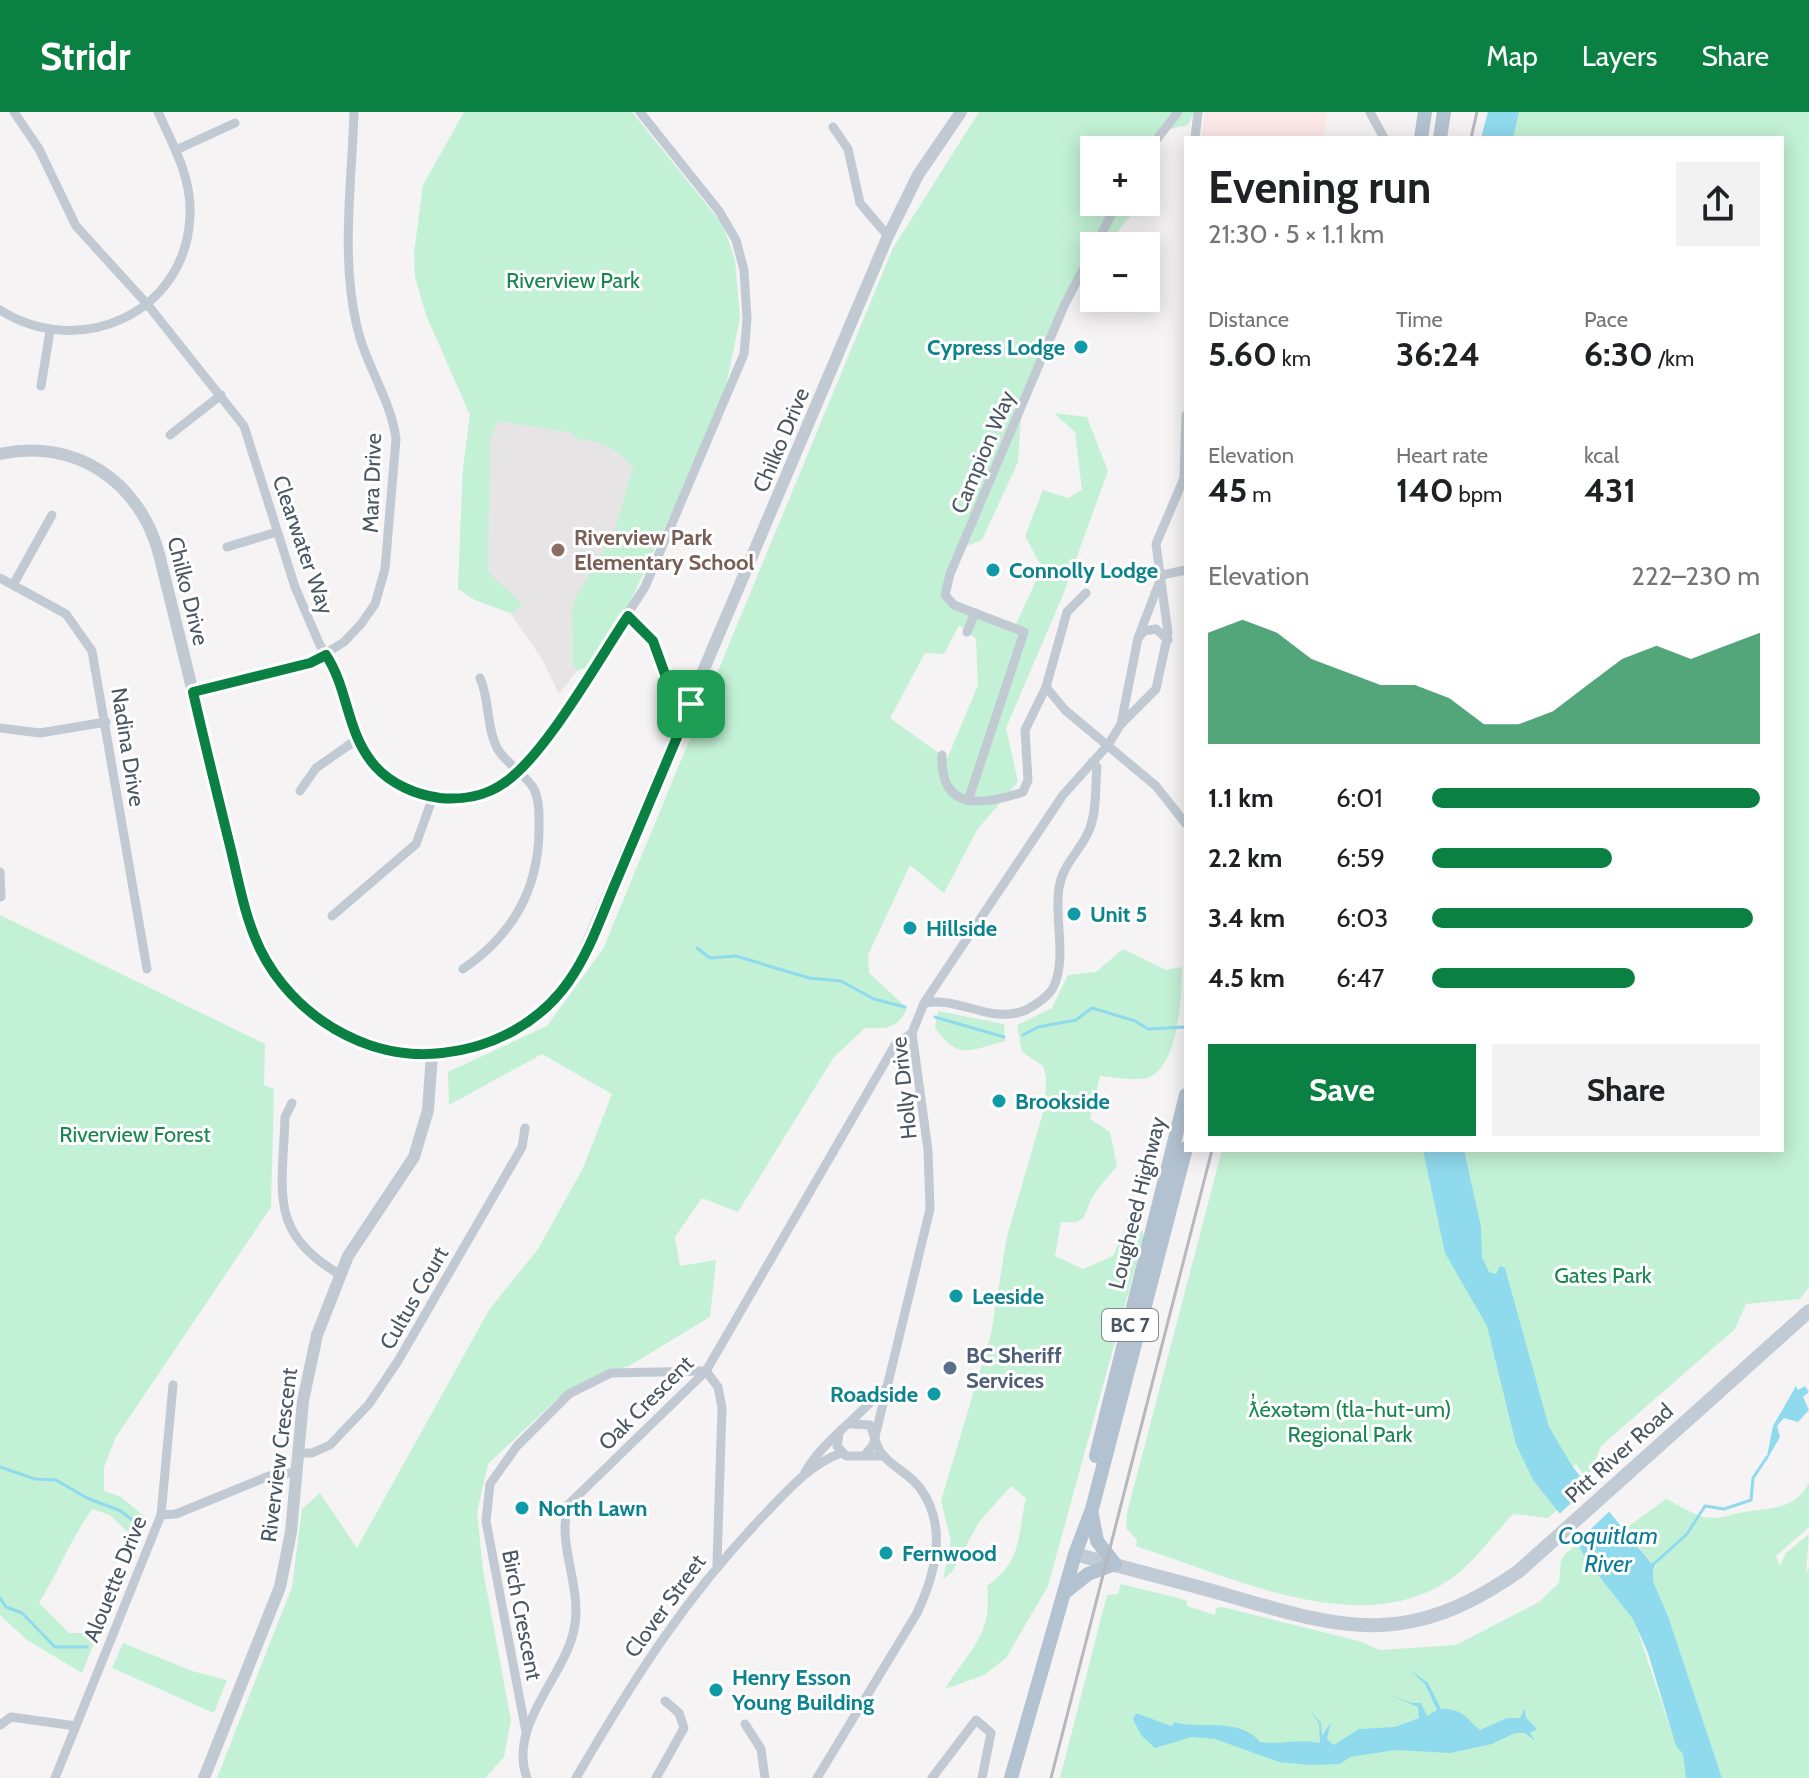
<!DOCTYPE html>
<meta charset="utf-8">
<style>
:root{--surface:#fff;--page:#f2f2f2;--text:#202124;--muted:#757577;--accent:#0b8043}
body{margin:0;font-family:Cabin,sans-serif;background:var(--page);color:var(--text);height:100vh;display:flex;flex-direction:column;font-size:30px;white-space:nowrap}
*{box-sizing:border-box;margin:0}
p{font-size:26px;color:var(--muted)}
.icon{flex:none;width:44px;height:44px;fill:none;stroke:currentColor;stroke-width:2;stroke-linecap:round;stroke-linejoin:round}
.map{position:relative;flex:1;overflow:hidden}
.sheet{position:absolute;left:1184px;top:24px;width:600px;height:1016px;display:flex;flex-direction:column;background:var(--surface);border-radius:0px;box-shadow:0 4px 20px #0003}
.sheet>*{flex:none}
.fabs{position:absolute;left:1080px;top:24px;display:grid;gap:16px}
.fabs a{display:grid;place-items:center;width:80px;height:80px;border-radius:0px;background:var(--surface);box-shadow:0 4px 20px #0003;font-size:40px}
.pin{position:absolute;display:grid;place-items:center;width:68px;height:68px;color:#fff;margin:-34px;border-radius:16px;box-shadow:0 4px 12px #0006}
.round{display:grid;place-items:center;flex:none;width:84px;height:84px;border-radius:0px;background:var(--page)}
.summary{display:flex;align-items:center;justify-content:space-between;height:136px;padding:0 24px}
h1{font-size:44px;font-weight:700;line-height:60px}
.stats{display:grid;grid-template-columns:repeat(3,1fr);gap:12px;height:136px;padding:8px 24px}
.stats div{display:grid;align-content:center}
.stats b{font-size:34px;font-weight:700}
.stats small{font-size:22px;font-weight:400}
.stats p{font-size:22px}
.chart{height:224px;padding:16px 24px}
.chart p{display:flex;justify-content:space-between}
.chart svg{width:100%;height:144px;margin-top:8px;fill:var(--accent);opacity:.7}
.button{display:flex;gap:16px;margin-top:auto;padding:16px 24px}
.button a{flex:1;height:92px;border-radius:0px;background:var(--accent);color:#fff;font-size:32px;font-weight:700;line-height:92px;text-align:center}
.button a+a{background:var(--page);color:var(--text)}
ul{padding:0 24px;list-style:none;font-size:26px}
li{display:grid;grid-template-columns:128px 96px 1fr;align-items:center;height:60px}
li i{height:20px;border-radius:10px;background:var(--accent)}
header{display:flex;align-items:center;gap:48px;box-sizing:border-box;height:112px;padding:0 40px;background:var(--accent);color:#fff}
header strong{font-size:38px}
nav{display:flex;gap:44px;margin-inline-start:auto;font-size:28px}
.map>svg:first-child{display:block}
</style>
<header>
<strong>Stridr</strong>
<nav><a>Map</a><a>Layers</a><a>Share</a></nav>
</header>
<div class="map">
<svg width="1809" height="1666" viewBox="0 0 1809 1666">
<rect width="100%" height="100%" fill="#f5f3f3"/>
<!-- education -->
<polygon fill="#e6e4e5" points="470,303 574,321 708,313 625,501 586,555 577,559 559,582 542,547 510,501 475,488 458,477 463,357"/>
<!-- medical -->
<polygon fill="#fce8e6" points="1205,0 1327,0 1324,26 1202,26"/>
<!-- green -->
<g fill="#c3f1d5" fill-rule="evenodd">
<path d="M464,0H632L723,113L735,148L740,206L726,274L676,392L625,501L586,555L577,559L573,553L572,497L576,485L614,421L633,356C619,337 599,328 577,327L573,321L498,309L490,328L488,460L523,493L510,501L475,488L458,477L463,357L470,303L426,203L415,165L414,141L423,73Z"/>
<path d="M979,0H1194L1188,13L1161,19L1146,38H1094V90H1141L1112,127L1093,125L1021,304L1018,350L982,428L964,435L942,480L959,500L1016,512L1042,456L1025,424L1043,378L1068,386L1082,378L1075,320L1054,301L1087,305L1108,359L1063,483L1006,616L1018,670L977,718L944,781L910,753L868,843L869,861L907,896C898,917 886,917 865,916L834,945L738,1100L702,1086L675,1125L680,1154L716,1148L710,1205L629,1254L593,1265L557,1287L488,1352L477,1400L483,1458L511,1608L504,1645L485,1666H217L292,1475L302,1397L320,1381L357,1436L489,1198L538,1137L583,1056L612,982L542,942L449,993L448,960L547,914L603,837L893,136ZM959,513L976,527L978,573L947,647L890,606L925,541L944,542Z"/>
<path d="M1517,0H1809V1175L1800,1187L1746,1192L1735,1217L1601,1334L1587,1368L1576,1352L1549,1376L1559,1396L1548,1406L1513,1402C1493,1423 1473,1452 1449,1468C1360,1528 1235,1466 1144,1437L1136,1434L1137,1428L1126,1416L1127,1401L1222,1038H1782V26H1510Z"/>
<path d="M0,803L265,932L264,973L274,977L271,1095L116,1325L104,1355V1379L121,1385L145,1405L136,1428L110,1403L92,1397C71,1427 58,1460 39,1491L69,1521H98L82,1561L27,1528L0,1503Z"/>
<path d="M1123,837L1166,858L1182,855C1182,883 1179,951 1150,965C1137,970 1114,965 1100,964L1090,1007L1110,1020L1117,1054C1109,1064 1098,1075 1092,1086C1083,1104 1088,1112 1061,1110L1055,1144L1083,1157L1113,1144L1125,1116L1127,1102L1138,1105L1144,1124L1048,1474L1006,1546L984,1563L945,1577C969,1537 993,1524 987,1474C1023,1449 1017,1424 1026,1386L1011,1374L979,1410L952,1460L943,1467L951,1429L941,1389L991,1222L1007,1124L1045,994L1046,965L1043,954L1022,940L1017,913L1052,896L1068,863L1096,860Z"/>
<path d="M938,899L1004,912L1005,929C971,937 960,950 935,916Z"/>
<path d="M1809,1370V1415L1776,1444L1780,1454L1786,1441L1809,1422L1806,1461L1809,1456V1666H1722L1668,1504L1653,1469V1458L1657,1453L1651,1451L1625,1417L1666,1387C1677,1392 1689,1400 1700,1404C1717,1409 1728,1403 1744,1400C1769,1396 1797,1398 1809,1370Z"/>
<path d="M1579,1430L1596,1460L1621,1437L1636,1514L1676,1633L1683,1642L1687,1666H1060L1107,1483L1118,1482L1121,1472L1178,1486L1187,1489V1494L1215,1503L1216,1496L1222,1495L1359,1529L1380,1538L1456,1533L1539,1490L1559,1471C1563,1443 1555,1451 1579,1430Z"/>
<polygon points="123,1531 192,1559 227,1568 214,1601 112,1556"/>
</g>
<!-- water -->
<g fill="#90daee">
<polygon points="1488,0 1519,0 1513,26 1481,26"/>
<polygon points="1423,1038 1464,1038 1481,1115 1482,1145 1489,1160 1496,1162 1500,1154 1505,1156 1549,1315 1572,1354 1651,1451 1657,1449 1653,1458 1653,1469 1668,1504 1722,1666 1686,1666 1683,1642 1676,1634 1648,1541 1633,1507 1587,1449 1564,1407 1533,1368 1516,1332 1487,1214 1445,1141"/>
<polygon points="1796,1274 1798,1278 1805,1274 1809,1280 1803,1285 1809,1298 1798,1310 1784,1306 1777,1314 1780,1325 1766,1349 1773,1314"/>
<path d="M1409,1557L1428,1571L1441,1597C1462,1596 1466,1606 1480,1618L1507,1606H1520L1525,1596L1526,1606L1537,1617L1530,1621L1535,1629L1525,1621H1515L1492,1632L1450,1641L1396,1638L1350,1645L1340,1652L1310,1653L1279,1650L1215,1627L1192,1625L1155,1636L1141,1623L1133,1607L1136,1601L1171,1614L1175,1610C1195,1618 1240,1604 1260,1630C1281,1633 1300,1626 1320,1631L1319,1611L1309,1597L1321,1611L1322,1624L1331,1610L1327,1627L1334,1633L1359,1617L1395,1615L1419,1606L1418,1595L1390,1583L1412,1591H1421L1427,1604L1437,1598L1425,1572Z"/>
</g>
<!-- pier -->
<polygon fill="#f5f3f3" points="1592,1372 1613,1396 1575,1432 1557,1404"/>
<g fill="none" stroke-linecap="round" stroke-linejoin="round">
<!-- stream -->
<g stroke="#90daee" stroke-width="3">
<polyline points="697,836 710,846 736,844 809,866 841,869 874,887 905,895"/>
<polyline points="935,905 1004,925"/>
<polyline points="1023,923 1038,915 1076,908 1092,896 1135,909 1148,917 1186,915"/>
<polyline points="0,1355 35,1367 56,1368 87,1386 121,1399 141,1415"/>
<polyline points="1656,1450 1687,1422 1705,1394 1724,1397 1751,1388 1753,1366 1767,1345"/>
<polyline points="0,1486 6,1495 22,1501 55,1535 87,1535"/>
</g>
<!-- minor -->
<g stroke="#c1cad2" stroke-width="9">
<polyline points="14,0 39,37 76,114 147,192 244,314 295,475 319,531 338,566 356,628 383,661 422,683 457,687 485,681 511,666 540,636 645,475 744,242 747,207 744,158 736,128 719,99 640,0"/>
<polyline points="1370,0 1384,26"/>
<polyline points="833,15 848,37 860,91 888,124"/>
<polyline points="1195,26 1198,0"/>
<polyline points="176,38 235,11"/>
<polyline points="1146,41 1178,0"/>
<polyline points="1095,134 1118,90"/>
<path d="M0,198C79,248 186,202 190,104C192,66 173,33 158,0"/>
<polyline points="41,274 50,219"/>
<polyline points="170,323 221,283"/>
<polyline points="227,435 277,420"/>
<polyline points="1162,463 1186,458"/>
<polyline points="0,466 66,502 92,539 147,857"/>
<polyline points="13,473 52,403"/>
<polyline points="628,504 653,529 670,576 691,592"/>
<polyline points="967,520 975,501"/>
<polyline points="1139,525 1144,519 1156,517 1168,528"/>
<polyline points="1046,575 1067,500 1086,481"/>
<path d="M193,580L315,548L344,530L361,512L375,492L385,457L396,327C391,287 364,251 356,210C341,143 352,68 354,0"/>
<polyline points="1121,612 1138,526 1161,466"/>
<polyline points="0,616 40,621 106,610"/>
<path d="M942,643C940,699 981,694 1023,680L1028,668L1025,618L1046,575L1065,598L1156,674L1186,712"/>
<polyline points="300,679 316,656 356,628"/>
<polyline points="968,689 1024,520 954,493 945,483 950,462 1064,194 1094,136"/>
<polyline points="0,760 1,785"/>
<polyline points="332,804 416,732 433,685"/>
<path d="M463,857C512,823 538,779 539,719C539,706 540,690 534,677C525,661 506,652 497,636C486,615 490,588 480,566"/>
<path d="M924,891C960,884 991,913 1026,898C1036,893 1050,883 1054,874C1067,844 1054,807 1059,776C1062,752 1082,738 1090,716C1097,698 1095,674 1097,655L1092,650"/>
<path d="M292,991L285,1005C283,1078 267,1120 339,1162"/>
<polyline points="839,1322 837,1334 846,1344 884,1344"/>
<polyline points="299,1341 312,1341 330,1333 369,1292 398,1249 522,1035 525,1016"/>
<polyline points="865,1343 873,1333 930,1097 928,1038 912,921 924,891 1063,683 1108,633 1121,612 1156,577 1168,521 1156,432 1184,366 1186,303"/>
<path d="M805,1360C824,1328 858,1306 882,1278"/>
<polyline points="161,1403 176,1402 269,1364 297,1360"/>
<polyline points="745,1612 761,1637 765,1666"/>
<polyline points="0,1613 11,1605 76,1614"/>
<polyline points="526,1620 486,1409 490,1372 517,1334 569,1282 611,1261 706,1259 718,1275 722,1296 717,1452"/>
<polyline points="55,1666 161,1403 173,1273"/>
<path d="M527,1666C508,1615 561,1568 573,1522C585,1478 556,1436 568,1393L706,1259L895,933L912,921"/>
<path d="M576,1666C633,1568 686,1484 765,1402C788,1378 809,1353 841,1341"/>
<polyline points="656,1666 684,1616 679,1601 665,1589"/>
<path d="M817,1666L917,1501C936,1461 948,1414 920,1376C910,1362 892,1355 882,1342C876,1334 874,1322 870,1313L852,1312"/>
<polyline points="932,1666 976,1608 991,1621 982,1666"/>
</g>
<!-- tertiary -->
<g stroke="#c1cad2" stroke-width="12">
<path d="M0,342C75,325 140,370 159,442C177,515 195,587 212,660C236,760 246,877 352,926C379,938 411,945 440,941C501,934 550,903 580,849L888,124L918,63L961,0"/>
<polyline points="204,1666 280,1475 291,1420 303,1289 317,1223 348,1144 414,1045 428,998 432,942"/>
</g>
<!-- secondary -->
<path stroke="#c1cbd6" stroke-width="14" d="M1075,1442C1124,1456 1174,1468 1223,1482C1346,1518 1407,1537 1519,1459L1809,1199"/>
<!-- primary -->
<g stroke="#b3c2d1" stroke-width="14">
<polyline points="1421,26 1425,0"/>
<polyline points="1440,26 1444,0"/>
<polyline points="1096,1344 1186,983"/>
<polyline points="1064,1481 1088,1462 1115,1452 1097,1429 1092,1403"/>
<polyline points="1011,1666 1075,1442 1092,1397 1186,1036"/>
</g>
<!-- rail -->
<g stroke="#b5b8bd" stroke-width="3">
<polyline points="1471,26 1477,0"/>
<polyline points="1051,1666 1212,1038"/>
</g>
</g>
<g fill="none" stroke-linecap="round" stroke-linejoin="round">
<!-- route casing -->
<g stroke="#fff" stroke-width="16">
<path id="route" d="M628,504L653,529L670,576L691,592C667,650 642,707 618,765C603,799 591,838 569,869C540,911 492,936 442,941C367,950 292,903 260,837C245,806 239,771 231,738C218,685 205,633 193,580L310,551L326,543C349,578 346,621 375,654C391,672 416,683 440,686C462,688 486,684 504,671C545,644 598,548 628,504Z"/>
</g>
<!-- route -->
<use href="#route" stroke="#0b8043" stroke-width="10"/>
</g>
<!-- markers -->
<g fill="#0f9aa8" stroke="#fff" stroke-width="3">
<circle cx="1081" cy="235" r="8"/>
<circle cx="993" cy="458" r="8"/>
<circle cx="1074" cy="802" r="8"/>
<circle cx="910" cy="816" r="8"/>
<circle cx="999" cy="989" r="8"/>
<circle cx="956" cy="1184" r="8"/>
<circle cx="934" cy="1282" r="8"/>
<circle cx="522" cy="1396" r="8"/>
<circle cx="886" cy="1441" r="8"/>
<circle cx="716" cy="1578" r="8"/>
</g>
<circle fill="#8d6e63" stroke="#fff" stroke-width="3" cx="558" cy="438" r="8"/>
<circle fill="#5c6f8a" stroke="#fff" stroke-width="3" cx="950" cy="1256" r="8"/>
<g text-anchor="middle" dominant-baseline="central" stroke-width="6" stroke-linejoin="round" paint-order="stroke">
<!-- shield labels -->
<rect fill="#fff" stroke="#808990" stroke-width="2" x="1102" y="1197" width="56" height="32" rx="6"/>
<g font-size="20" font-weight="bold" fill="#4a5661">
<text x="1130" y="1213">BC 7</text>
</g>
<!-- park labels -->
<g font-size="22" fill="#17864f" stroke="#fff">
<text x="573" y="168">Riverview Park</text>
<text x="135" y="1022">Riverview Forest</text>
<text x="1603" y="1163">Gates Park</text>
<text x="1350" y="1297">ƛ̓éxətəm (tla-hut-um)<tspan x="1350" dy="25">Regional Park</tspan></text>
</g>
<!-- culture labels -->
<g font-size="22" font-weight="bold" fill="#0d838f" stroke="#fff" text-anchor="start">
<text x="1065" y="235" text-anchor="end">Cypress Lodge</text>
<text x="1009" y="458">Connolly Lodge</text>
<text x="1090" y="802">Unit 5</text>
<text x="926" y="816">Hillside</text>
<text x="1015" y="989">Brookside</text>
<text x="972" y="1184">Leeside</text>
<text x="918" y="1282" text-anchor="end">Roadside</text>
<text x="538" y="1396">North Lawn</text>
<text x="902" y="1441">Fernwood</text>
<text x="732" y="1565">Henry Esson<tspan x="732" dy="25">Young Building</tspan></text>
</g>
<!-- street labels -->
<g font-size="22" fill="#4a5661" stroke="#fff">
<text transform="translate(781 328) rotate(-67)">Chilko Drive</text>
<text transform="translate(983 340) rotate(-67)">Campion Way</text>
<text transform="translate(372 371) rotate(-88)">Mara Drive</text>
<text transform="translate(303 433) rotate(71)">Clearwater Way</text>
<text transform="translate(188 479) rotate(76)">Chilko Drive</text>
<text transform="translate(128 635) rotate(81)">Nadina Drive</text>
<text transform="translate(904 976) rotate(-96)">Holly Drive</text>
<text transform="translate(1137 1091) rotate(-76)">Lougheed Highway</text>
<text transform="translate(414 1186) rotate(-60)">Cultus Court</text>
<text transform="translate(646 1291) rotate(-45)">Oak Crescent</text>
<text transform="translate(1619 1341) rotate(-42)">Pitt River Road</text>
<text transform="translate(279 1343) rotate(-83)">Riverview Crescent</text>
<text transform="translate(115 1467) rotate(-68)">Alouette Drive</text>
<text transform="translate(665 1494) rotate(-54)">Clover Street</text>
<text transform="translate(522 1503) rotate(79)">Birch Crescent</text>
</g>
<!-- education labels -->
<g font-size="22" font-weight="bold" fill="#785e54" stroke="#fff" text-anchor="start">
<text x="574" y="425">Riverview Park<tspan x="574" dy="25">Elementary School</tspan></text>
</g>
<!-- service labels -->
<g font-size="22" font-weight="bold" fill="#4e5e75" stroke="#fff" text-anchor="start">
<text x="966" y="1243">BC Sheriff<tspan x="966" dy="25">Services</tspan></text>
</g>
<!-- water labels -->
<g font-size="24" font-style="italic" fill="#0c7c9b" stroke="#fff">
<text x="1608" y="1423">Coquitlam<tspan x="1608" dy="28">River</tspan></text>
</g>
</g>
</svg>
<div class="fabs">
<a>+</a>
<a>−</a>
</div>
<div class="pin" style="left:691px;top:592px;background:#1e9e55"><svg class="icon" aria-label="arrive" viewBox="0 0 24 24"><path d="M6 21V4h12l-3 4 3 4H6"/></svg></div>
<section class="sheet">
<div class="summary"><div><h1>Evening run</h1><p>21:30 · 5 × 1.1 km</p></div><a class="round"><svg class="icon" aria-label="share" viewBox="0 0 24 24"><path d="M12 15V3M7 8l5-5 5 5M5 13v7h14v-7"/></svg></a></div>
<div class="stats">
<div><p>Distance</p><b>5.60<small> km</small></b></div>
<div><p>Time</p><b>36:24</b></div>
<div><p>Pace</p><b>6:30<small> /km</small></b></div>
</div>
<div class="stats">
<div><p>Elevation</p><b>45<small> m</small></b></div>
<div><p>Heart rate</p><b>140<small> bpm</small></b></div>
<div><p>kcal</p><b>431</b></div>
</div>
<div class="chart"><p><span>Elevation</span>222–230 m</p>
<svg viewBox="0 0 160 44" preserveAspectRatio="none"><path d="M0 44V10L10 6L20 10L30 18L40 22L50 26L60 26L70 30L80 38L90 38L100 34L110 26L120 18L130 14L140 18L150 14L160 10V44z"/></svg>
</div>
<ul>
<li><b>1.1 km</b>6:01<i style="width:100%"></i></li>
<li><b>2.2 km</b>6:59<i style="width:55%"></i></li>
<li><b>3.4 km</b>6:03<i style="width:98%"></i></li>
<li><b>4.5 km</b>6:47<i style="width:62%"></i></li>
</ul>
<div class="button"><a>Save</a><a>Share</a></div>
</section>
</div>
